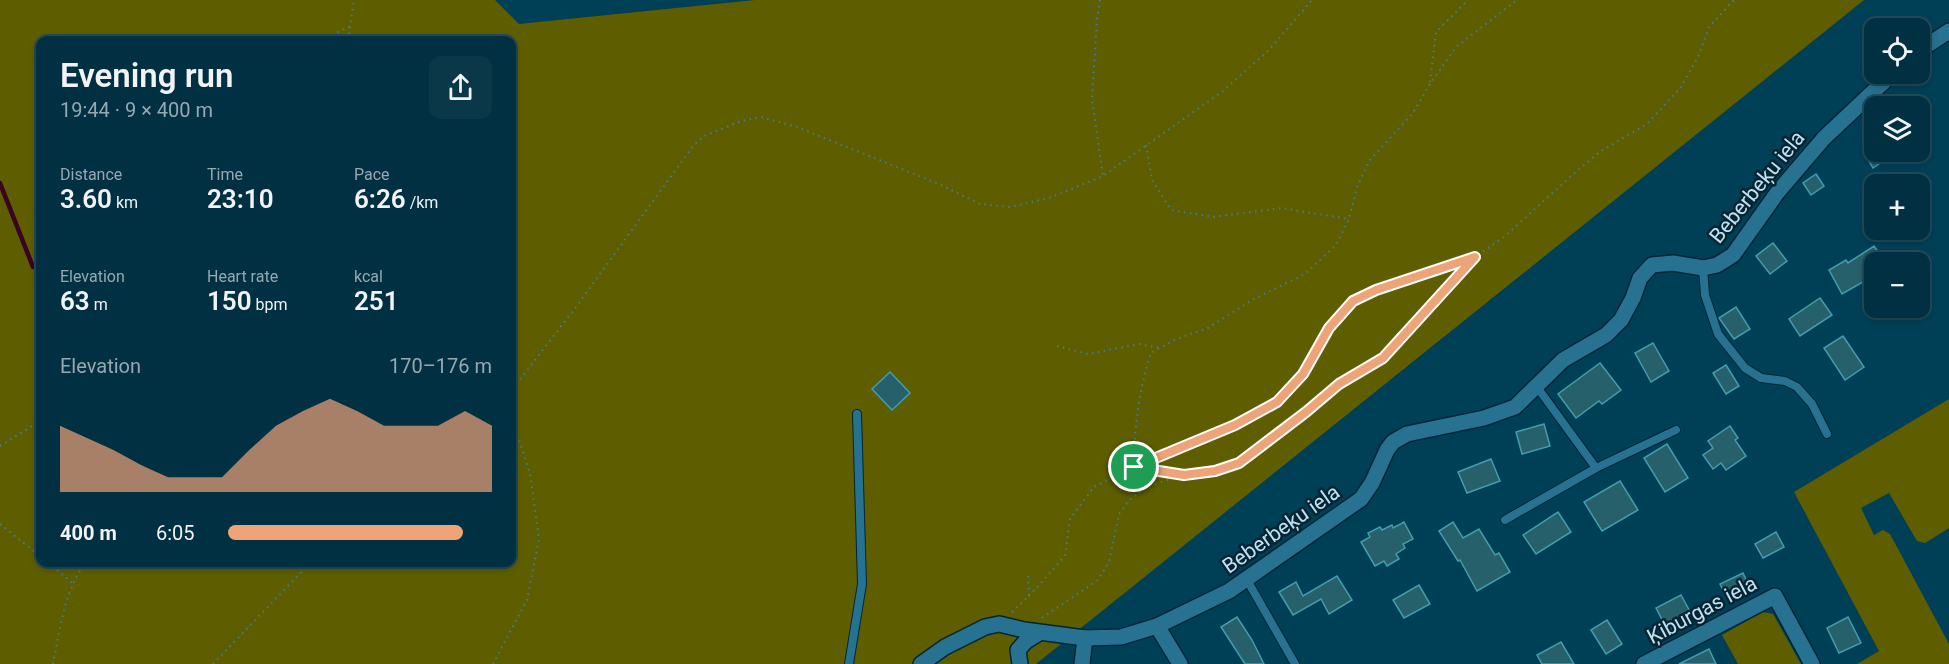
<!DOCTYPE html>
<meta charset="utf-8">
<style>
:root{--surface:#003041;--page:#0a3848;--text:#f1f3f6;--muted:#95a9b1;--line:#224b5a;--accent:#efa378}
body{margin:0;font-family:Roboto,sans-serif;background:var(--page);color:var(--text);height:100vh;display:flex;flex-direction:column;font-size:22px;white-space:nowrap}
*{box-sizing:border-box;margin:0}
p{font-size:20px;color:var(--muted)}
.icon{flex:none;width:33px;height:33px;fill:none;stroke:currentColor;stroke-width:2;stroke-linecap:round;stroke-linejoin:round}
.map{position:relative;flex:1;overflow:hidden}
.drawer{position:absolute;left:36px;top:36px;width:480px;height:531px;display:flex;flex-direction:column;background:var(--surface);border-radius:12px;box-shadow:0 3px 9px #0003,0 0 0 2px var(--line)}
.drawer>*{flex:none}
.buttons{position:absolute;left:1864px;top:18px;display:grid;gap:12px}
.buttons a{display:grid;place-items:center;width:66px;height:66px;border-radius:12px;background:var(--surface);box-shadow:0 3px 9px #0003,0 0 0 2px var(--line);font-size:30px}
.pin{position:absolute;display:grid;place-items:center;width:51px;height:51px;color:#fff;margin:-26px;border:3px solid #fff;border-radius:50%;box-shadow:0 2px 6px #0007}
.round{display:grid;place-items:center;flex:none;width:63px;height:63px;border-radius:12px;background:var(--page)}
.headline{display:flex;align-items:center;justify-content:space-between;height:102px;padding:0 24px}
h1{font-size:33px;font-weight:600;line-height:45px}
.figures{display:grid;grid-template-columns:repeat(3,1fr);gap:9px;height:102px;padding:6px 24px}
.figures div{display:grid;align-content:center}
.figures b{font-size:26px;font-weight:600}
.figures small{font-size:16px;font-weight:400}
.figures p{font-size:16px}
.chart{height:168px;padding:12px 24px}
.chart p{display:flex;justify-content:space-between}
.chart svg{width:100%;height:108px;margin-top:6px;fill:var(--accent);opacity:.7}
ul{padding:0 24px;list-style:none;font-size:20px}
li{display:grid;grid-template-columns:96px 72px 1fr;align-items:center;height:45px}
li i{height:15px;border-radius:8px;background:var(--accent)}
.map>svg:first-child{display:block}
</style>
<div class="map">
<svg width="1949" height="664" viewBox="0 0 1949 664">
<rect width="100%" height="100%" fill="#004057"/>
<!-- green -->
<g fill="#5e5e00" fill-rule="evenodd">
<path d="M0,0H495L519,24L755,0H1864L1036,664H0ZM40,40H512V562H40Z"/>
<polygon points="1949,399 1949,528 1925,543 1917,541 1889,493 1861,508 1874,535 1883,530 1890,534 1949,644 1949,664 1857,664 1879,651 1794,492"/>
<polygon points="1763,612 1773,614 1801,664 1738,664 1722,635"/>
</g>
<g fill="none" stroke-linecap="round" stroke-linejoin="round">
<!-- stream -->
<polyline stroke="#3b0224" stroke-width="4.5" points="0,183 33,267"/>
</g>
<!-- building -->
<g fill="#26616b" stroke="#439dac" stroke-width="1.5">
<polygon points="1877,152 1897,152 1873,168 1867,158"/>
<polygon points="1816,174 1824,186 1811,195 1803,183"/>
<polygon points="1773,243 1787,261 1770,274 1756,256"/>
<polygon points="1874,246 1885,262 1875,262 1875,275 1842,294 1829,270 1846,260 1848,263"/>
<polygon points="1820,298 1832,315 1800,336 1789,319"/>
<polygon points="1736,307 1750,329 1734,339 1719,318"/>
<polygon points="1843,336 1864,367 1845,380 1824,348"/>
<polygon points="1653,343 1669,371 1651,382 1635,353"/>
<polygon points="1600,363 1621,390 1602,404 1599,401 1576,418 1558,394"/>
<polygon points="1726,365 1739,386 1726,394 1713,373"/>
<polygon points="890,372 910,393 892,410 872,389"/>
<polygon points="1544,424 1550,446 1522,454 1516,432"/>
<polygon points="1730,426 1738,438 1735,440 1746,456 1726,470 1721,463 1713,469 1703,455 1713,448 1708,441"/>
<polygon points="1667,444 1688,478 1665,492 1644,458"/>
<polygon points="1491,459 1500,481 1467,493 1458,472"/>
<polygon points="1620,481 1638,510 1602,531 1584,502"/>
<polygon points="1558,512 1571,532 1536,554 1523,535"/>
<polygon points="1404,522 1413,539 1403,544 1405,548 1396,554 1399,559 1387,566 1384,561 1375,566 1361,542 1370,537 1368,533 1380,527 1382,530 1392,525 1393,528"/>
<polygon points="1453,522 1463,538 1479,529 1495,555 1499,553 1510,572 1477,591 1460,560 1458,561 1439,531"/>
<polygon points="1776,532 1784,547 1763,558 1755,544"/>
<polygon points="1743,573 1749,586 1727,598 1720,584"/>
<polygon points="1337,576 1352,600 1329,614 1321,599 1293,615 1279,592 1296,582 1303,596"/>
<polygon points="1419,585 1430,604 1404,618 1393,600"/>
<polygon points="1681,595 1693,617 1668,631 1656,608"/>
<polygon points="1237,617 1252,640 1264,664 1245,664 1221,627"/>
<polygon points="1848,617 1861,643 1839,653 1827,628"/>
<polygon points="1607,620 1622,644 1606,654 1591,630"/>
<polygon points="1561,642 1574,664 1542,664 1537,655"/>
<polygon points="1709,649 1716,664 1679,664"/>
</g>
<g fill="none" stroke-linecap="round" stroke-linejoin="round">
<!-- lane casing -->
<g stroke="#002535" stroke-width="10">
<g id="lane">
<polyline points="1703,268 1705,295 1718,334 1745,368 1761,378 1785,381 1797,387 1812,404 1827,434"/>
<polyline points="1537,387 1596,468"/>
<polyline points="1505,520 1596,468 1676,430"/>
<polyline points="1247,580 1295,664"/>
<polyline points="849,664 862,584 857,414"/>
</g>
</g>
<!-- street casing -->
<g stroke="#002535" stroke-width="18">
<g id="street">
<polyline points="1920,50 1949,31"/>
<polyline points="1157,626 1180,664"/>
<polyline points="921,664 945,647 985,627 999,624 1024,630 1085,638 1121,637 1157,626 1229,591 1361,499 1372,483 1387,450 1393,442 1407,434 1484,418 1515,407 1563,360 1606,335 1621,320 1633,298 1640,278 1652,265 1673,263 1703,268 1717,265 1733,255 1777,193 1824,138 1892,74"/>
<polyline points="1020,664 1018,650 1026,641 1039,633"/>
<polyline points="1082,664 1085,638"/>
<polyline points="1644,664 1775,596 1812,664"/>
</g>
</g>
<!-- path -->
<g stroke="#477c91" stroke-width="2" stroke-dasharray="1.5 4.5" stroke-linecap="butt">
<polyline points="1100,0 1097,19 1092,99 1103,176"/>
<polyline points="321,40 351,26"/>
<polyline points="348,40 354,0"/>
<polyline points="1430,82 1436,32 1468,0"/>
<polyline points="1146,145 1152,180 1171,210 1213,217 1282,208 1348,219"/>
<path d="M1475,257L1383,358L1339,384L1306,412L1239,463L1215,471L1184,475L1134,467C1134,428 1139,390 1151,353L1176,339L1208,328L1254,299L1305,274L1336,245L1349,219L1357,187L1369,161L1413,113L1430,84L1456,47L1517,0"/>
<polyline points="40,276 37,279 40,287"/>
<polyline points="1057,346 1088,354 1139,344 1160,348"/>
<polyline points="512,388 515,386 576,307 693,146 704,136 724,128 741,121 761,117 797,127 939,184 980,204 1010,207 1049,198 1103,176 1223,91 1269,50 1312,0"/>
<polyline points="0,446 40,421"/>
<polyline points="0,524 40,556"/>
<polyline points="48,562 73,584"/>
<polyline points="1029,596 1065,556 1070,519 1094,487 1134,467 1235,425 1277,402 1303,374 1329,328 1353,301 1376,289 1475,257 1504,237 1579,169 1601,151 1647,124 1681,87 1698,57 1709,27 1734,0"/>
<polyline points="1012,612 1029,596 1028,572"/>
<polyline points="1042,618 1098,580 1109,562 1119,514 1129,500 1148,486 1181,476"/>
<path d="M53,664C60,630 64,590 86,562"/>
<polyline points="213,664 311,562"/>
<polyline points="493,664 527,600 539,539 530,473 512,419"/>
</g>
<!-- lane -->
<use href="#lane" stroke="#277291" stroke-width="8"/>
<!-- street -->
<use href="#street" stroke="#277291" stroke-width="15"/>
</g>
<g fill="none" stroke-linecap="round" stroke-linejoin="round">
<!-- route casing -->
<g stroke="#fff" stroke-width="12">
<polygon id="route" points="1475,257 1383,358 1339,384 1306,412 1239,463 1215,471 1184,475 1134,467 1235,425 1277,402 1303,374 1329,328 1353,301 1376,290"/>
</g>
<!-- route -->
<use href="#route" stroke="#efa378" stroke-width="8"/>
</g>
<g text-anchor="middle" dominant-baseline="central" stroke-width="5" stroke-linejoin="round" paint-order="stroke">
<!-- street labels -->
<g font-size="21" fill="#bfe1f3" stroke="#052432">
<text transform="translate(1757 187) rotate(-51)">Beberbeķu iela</text>
<text transform="translate(1281 529) rotate(-35)">Beberbeķu iela</text>
<text transform="translate(1702 610) rotate(-28)">Ķiburgas iela</text>
</g>
</g>
</svg>
<div class="buttons">
<a><svg class="icon" aria-label="locate" viewBox="0 0 24 24"><circle cx="12" cy="12" r="6"/><path d="M12 2v4M12 18v4M2 12h4M18 12h4"/></svg></a>
<a><svg class="icon" aria-label="layers" viewBox="0 0 24 24"><path d="M12 4l9 5-9 5-9-5zM3 14l9 5 9-5"/></svg></a>
<a>+</a>
<a>−</a>
</div>
<div class="pin" style="left:1134px;top:467px;background:#1e9e55"><svg class="icon" aria-label="arrive" viewBox="0 0 24 24"><path d="M6 21V4h12l-3 4 3 4H6"/></svg></div>
<section class="drawer">
<div class="headline"><div><h1>Evening run</h1><p>19:44 · 9 × 400 m</p></div><a class="round"><svg class="icon" aria-label="share" viewBox="0 0 24 24"><path d="M12 15V3M7 8l5-5 5 5M5 13v7h14v-7"/></svg></a></div>
<div class="figures">
<div><p>Distance</p><b>3.60<small> km</small></b></div>
<div><p>Time</p><b>23:10</b></div>
<div><p>Pace</p><b>6:26<small> /km</small></b></div>
</div>
<div class="figures">
<div><p>Elevation</p><b>63<small> m</small></b></div>
<div><p>Heart rate</p><b>150<small> bpm</small></b></div>
<div><p>kcal</p><b>251</b></div>
</div>
<div class="chart"><p><span>Elevation</span>170–176 m</p>
<svg viewBox="0 0 160 44" preserveAspectRatio="none"><path d="M0 44V17L10 22L20 27L30 33L40 38L50 38L60 38L70 27L80 17L90 11L100 6L110 11L120 17L130 17L140 17L150 11L160 17V44z"/></svg>
</div>
<ul>
<li><b>400 m</b>6:05<i style="width:89%"></i></li>
</ul>
</section>
</div>
